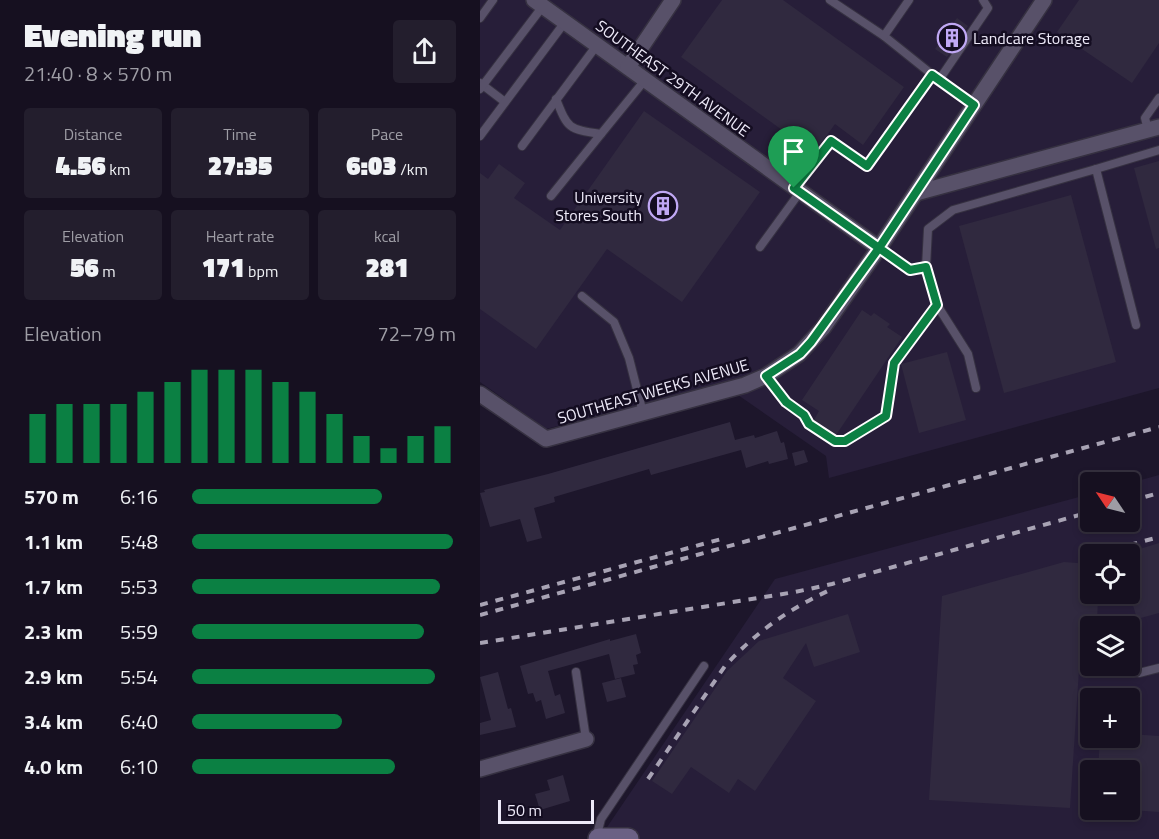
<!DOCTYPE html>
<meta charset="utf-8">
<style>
:root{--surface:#161020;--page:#231e2d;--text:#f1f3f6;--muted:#9e9da5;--line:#35303e;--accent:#0b8043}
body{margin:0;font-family:"Titillium Web",sans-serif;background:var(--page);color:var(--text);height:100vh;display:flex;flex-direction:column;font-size:22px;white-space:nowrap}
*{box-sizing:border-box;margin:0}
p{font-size:20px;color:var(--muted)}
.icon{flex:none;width:33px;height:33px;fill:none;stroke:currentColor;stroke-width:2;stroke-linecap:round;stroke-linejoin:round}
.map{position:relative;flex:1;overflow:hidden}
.side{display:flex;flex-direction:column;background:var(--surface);width:480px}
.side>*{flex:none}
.needle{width:39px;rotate:305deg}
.fabs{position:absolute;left:600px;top:472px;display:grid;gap:12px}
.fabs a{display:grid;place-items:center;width:60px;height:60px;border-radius:6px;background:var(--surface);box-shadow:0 3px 9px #0003,0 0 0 2px var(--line);font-size:30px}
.scale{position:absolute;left:18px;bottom:15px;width:96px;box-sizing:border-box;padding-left:6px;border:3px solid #ede9f8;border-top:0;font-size:16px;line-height:21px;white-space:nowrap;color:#ede9f8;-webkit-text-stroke:4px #140d21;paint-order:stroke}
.pin{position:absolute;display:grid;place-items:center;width:51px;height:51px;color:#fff;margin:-62px -26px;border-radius:50% 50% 50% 0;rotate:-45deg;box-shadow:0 0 6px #0007}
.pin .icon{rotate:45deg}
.round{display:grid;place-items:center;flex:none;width:63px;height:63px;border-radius:6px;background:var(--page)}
.head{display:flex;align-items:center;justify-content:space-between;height:102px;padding:0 24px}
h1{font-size:33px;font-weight:800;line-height:45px}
.stats{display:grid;grid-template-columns:repeat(3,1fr);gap:9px;height:102px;padding:6px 24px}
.stats div{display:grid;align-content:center;border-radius:6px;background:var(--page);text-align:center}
.stats b{font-size:26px;font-weight:800}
.stats small{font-size:16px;font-weight:400}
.stats p{font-size:16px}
.chart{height:168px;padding:12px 24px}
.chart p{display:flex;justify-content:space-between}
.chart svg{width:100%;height:108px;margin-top:6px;stroke:var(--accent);stroke-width:6}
ul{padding:0 24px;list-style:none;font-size:20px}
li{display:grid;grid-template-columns:96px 72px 1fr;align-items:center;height:45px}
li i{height:15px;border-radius:8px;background:var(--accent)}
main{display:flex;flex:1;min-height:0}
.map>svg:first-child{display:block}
</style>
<main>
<section class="side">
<div class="head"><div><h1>Evening run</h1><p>21:40 · 8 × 570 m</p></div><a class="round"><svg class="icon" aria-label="share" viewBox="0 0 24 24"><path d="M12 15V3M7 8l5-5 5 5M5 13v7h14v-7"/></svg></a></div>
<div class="stats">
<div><p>Distance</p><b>4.56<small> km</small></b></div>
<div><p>Time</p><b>27:35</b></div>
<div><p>Pace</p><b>6:03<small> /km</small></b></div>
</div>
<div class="stats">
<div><p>Elevation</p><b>56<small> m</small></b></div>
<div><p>Heart rate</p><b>171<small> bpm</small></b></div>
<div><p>kcal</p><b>281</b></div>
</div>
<div class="chart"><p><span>Elevation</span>72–79 m</p>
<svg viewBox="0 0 160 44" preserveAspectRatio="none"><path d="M5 44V24M15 44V20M25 44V20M35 44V20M45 44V15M55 44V11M65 44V6M75 44V6M85 44V6M95 44V11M105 44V15M115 44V24M125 44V33M135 44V38M145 44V33M155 44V29"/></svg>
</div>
<ul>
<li><b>570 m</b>6:16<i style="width:72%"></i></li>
<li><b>1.1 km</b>5:48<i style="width:99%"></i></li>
<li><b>1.7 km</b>5:53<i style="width:94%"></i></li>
<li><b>2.3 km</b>5:59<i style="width:88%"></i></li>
<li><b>2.9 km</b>5:54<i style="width:92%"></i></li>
<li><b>3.4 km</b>6:40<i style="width:57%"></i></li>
<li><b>4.0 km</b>6:10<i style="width:77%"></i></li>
</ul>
</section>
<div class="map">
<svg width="679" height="839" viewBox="0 0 679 839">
<rect width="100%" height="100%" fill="#1d162b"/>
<!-- built -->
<g fill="#271e39" fill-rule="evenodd">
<polygon points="0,0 679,0 679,388 349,478 346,456 242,384 66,429 0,382"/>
<path d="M679,475V839H119L295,579L610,494V522H650V483ZM610,555H650V594H610ZM610,627H650V666H610ZM610,699H650V738H610ZM610,771H650V810H610Z"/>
</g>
<!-- building -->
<g fill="#30293f">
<polygon points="242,0 303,0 424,87 383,145 355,124 334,153 201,57"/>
<polygon points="599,0 679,0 679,43 652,83 577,32"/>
<polygon points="477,18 488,26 467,57 455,49"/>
<polygon points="164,111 280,192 202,302 127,249 56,349 0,309 0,173 8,179 19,164 45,183 34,198 80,230"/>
<polygon points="679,161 679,248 676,249 654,168"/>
<polygon points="591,195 636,362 524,393 479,226"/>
<polygon points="382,310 391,316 394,313 410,324 407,327 422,337 356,435 334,420 339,411 322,400"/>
<polygon points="467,352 486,420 439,433 421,364"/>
<polygon points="250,422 255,440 274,435 275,438 297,431 301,443 304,442 308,459 289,464 288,461 266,468 261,450 171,475 169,469 74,497 75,502 54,508 62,538 47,542 40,519 10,527 0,493 5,492 4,490 68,474"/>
<polygon points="324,450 328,462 315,466 312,453"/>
<polygon points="679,543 679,613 657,619 650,595 650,552"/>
<polygon points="584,562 610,564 610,594 618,594 617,627 610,627 610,670 599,670 590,808 449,800 462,596"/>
<polygon points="368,614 380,652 334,667 326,643 303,678 336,701 275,791 258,779 249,793 211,767 192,794 172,781 247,671 279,641"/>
<polygon points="156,634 161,653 156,655 158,664 153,665 155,674 135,679 129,654 68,671 75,696 80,694 85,713 66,719 61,700 56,702 53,693 48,694 40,666 130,639 130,641"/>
<polygon points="18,672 28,709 31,708 36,727 0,735 0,723 11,720 0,677"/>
<polygon points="141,678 146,697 127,702 122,683"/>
<polygon points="650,734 679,736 679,812 650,810 650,771 618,771 620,738 650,738"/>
<polygon points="83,775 90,801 60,810 55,794 70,790 67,780"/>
</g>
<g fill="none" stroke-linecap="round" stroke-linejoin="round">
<!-- lane casing -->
<g stroke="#363141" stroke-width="10">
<g id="lane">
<polyline points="350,0 404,36 459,80 494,105"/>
<polyline points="0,18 13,0"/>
<polyline points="404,36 429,0"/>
<polyline points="459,80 508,8 503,0"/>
<polyline points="0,83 25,102"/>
<polyline points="0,89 63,6"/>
<path d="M76,99C88,129 88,129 121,134L165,80"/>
<polyline points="668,130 665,118 679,98"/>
<polyline points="0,136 85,22"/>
<polyline points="42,146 117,45"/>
<polyline points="616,169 679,150"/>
<polyline points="314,188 351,141 387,166 452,75"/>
<polyline points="71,196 121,134"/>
<polyline points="280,247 320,192"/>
<polyline points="446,267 448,229 473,210 616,169 656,325"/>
<polyline points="102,296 134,322 149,358 163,413"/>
<polyline points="457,305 488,354 496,388"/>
<polyline points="286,376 306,402 324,415 329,424 355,441 365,441 407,416 414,363 457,305 446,267 430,270 399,248"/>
<polyline points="96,672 106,739"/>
<polyline points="659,673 679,668"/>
<polyline points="116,838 121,819 224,666"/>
</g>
</g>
<!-- street casing -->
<g stroke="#363141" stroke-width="18">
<g id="street">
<polyline points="54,0 399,248"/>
<polyline points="148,67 193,0"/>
<polyline points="436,193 679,127"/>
<polyline points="0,394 66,439 265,385 286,376 319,354 343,328 399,248 564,0"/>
<polyline points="0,769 106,739"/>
</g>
</g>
<!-- secondary casing -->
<g stroke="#363141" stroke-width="24">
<polyline id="secondary" points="119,839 148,839"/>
</g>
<!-- lane -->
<use href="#lane" stroke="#585169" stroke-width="8"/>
<!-- street -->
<use href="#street" stroke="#585169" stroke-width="15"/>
<!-- secondary -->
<use href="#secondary" stroke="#6b6184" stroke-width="21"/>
<!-- rail -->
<g stroke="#a8a3b4" stroke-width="4" stroke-dasharray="8 8" stroke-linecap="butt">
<polyline points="650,501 679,493"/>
<polyline points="634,549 679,537"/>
<polyline points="0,605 245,538"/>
<polyline points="0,615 679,427"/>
<polyline points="0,643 315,592 352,584 610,512"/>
<path d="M168,779L245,666C277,631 309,609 352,589"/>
</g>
</g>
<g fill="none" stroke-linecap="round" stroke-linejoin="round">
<!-- route casing -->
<g stroke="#fff" stroke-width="12">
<polyline id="route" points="314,188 399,248 331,342 320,354 286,376 306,402 324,415 329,424 355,441 365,441 406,416 414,363 457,305 446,267 430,270 399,248 494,105 452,75 387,166 351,141 314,188"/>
</g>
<!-- route -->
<use href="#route" stroke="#0b8043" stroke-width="8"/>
</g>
<!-- icons -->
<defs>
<g id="building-ring" transform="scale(1.5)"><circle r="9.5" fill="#140d21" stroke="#c0a8f4" stroke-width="1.5"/><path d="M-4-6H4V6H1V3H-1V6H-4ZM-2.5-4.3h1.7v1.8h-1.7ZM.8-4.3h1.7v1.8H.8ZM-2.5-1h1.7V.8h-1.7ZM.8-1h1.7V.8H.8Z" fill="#c0a8f4"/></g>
</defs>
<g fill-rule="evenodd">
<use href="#building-ring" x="472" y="38"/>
<use href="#building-ring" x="183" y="206"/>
</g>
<g text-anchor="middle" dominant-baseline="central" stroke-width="5" stroke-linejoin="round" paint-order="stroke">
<!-- poi labels -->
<g font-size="16" fill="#ede9f8" stroke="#140d21" text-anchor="start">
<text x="493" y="38">Landcare Storage</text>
<text x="162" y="197" text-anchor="end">University<tspan x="162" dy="18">Stores South</tspan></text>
</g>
<!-- street labels -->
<g font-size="16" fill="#ede9f8" stroke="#140d21">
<text transform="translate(193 78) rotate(36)">SOUTHEAST 29TH AVENUE</text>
<text transform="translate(173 391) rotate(-16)">SOUTHEAST WEEKS AVENUE</text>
</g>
</g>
</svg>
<div class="fabs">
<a><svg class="needle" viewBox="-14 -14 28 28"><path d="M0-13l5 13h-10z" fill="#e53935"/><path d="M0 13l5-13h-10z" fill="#9e9da5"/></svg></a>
<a><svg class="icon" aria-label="locate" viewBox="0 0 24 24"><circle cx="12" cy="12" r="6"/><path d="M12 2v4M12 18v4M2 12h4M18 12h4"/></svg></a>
<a><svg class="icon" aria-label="layers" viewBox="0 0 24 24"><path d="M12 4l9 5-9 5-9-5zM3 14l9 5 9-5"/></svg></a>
<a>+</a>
<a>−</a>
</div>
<div class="scale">50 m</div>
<div class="pin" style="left:314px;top:188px;background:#1e9e55"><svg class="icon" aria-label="arrive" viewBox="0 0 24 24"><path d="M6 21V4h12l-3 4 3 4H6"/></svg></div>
</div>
</main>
